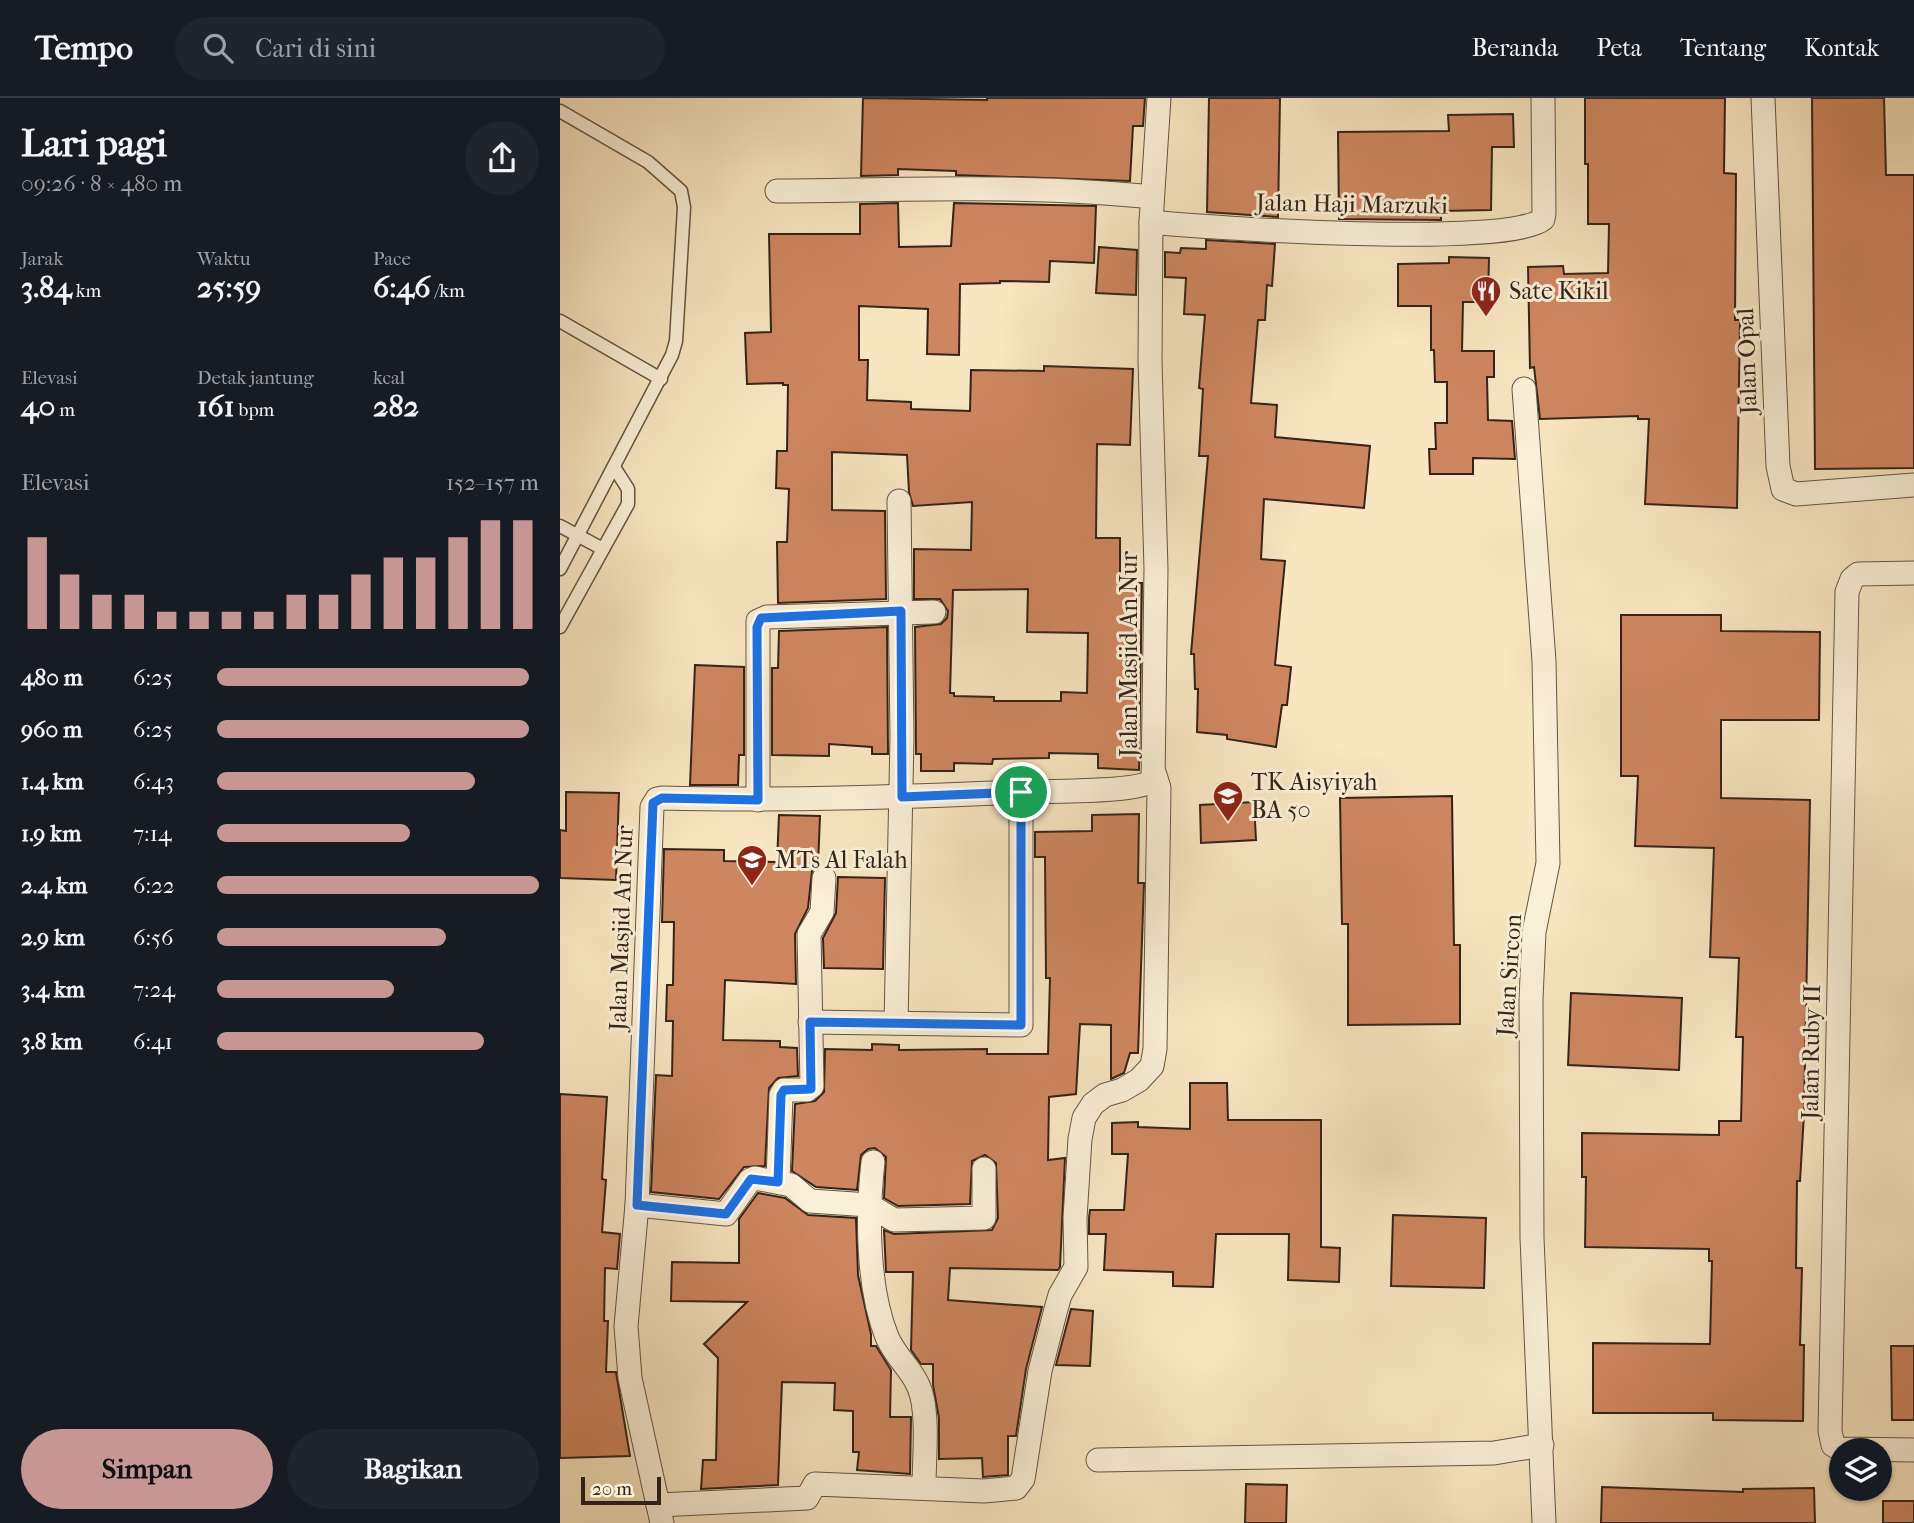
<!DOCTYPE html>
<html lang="id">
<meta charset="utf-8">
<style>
:root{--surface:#171b24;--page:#20242c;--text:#f1f3f6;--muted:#9ea1a6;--line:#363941;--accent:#c59692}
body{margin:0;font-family:"IM FELL French Canon",serif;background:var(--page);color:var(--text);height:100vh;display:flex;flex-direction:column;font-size:26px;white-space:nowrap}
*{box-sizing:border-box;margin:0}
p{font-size:23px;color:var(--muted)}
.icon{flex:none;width:38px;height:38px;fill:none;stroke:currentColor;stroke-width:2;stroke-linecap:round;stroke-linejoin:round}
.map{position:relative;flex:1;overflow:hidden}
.panel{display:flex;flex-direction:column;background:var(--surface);width:560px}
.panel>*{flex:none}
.buttons{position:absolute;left:1269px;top:1340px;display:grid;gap:14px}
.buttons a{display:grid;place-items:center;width:63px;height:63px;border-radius:50%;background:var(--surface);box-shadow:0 2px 5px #0004;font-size:35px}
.scale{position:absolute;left:21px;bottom:18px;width:80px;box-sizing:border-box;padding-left:7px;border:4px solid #352319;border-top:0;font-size:19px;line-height:24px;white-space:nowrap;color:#352319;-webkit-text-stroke:5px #faefd7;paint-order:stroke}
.pin{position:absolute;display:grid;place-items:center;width:60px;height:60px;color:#fff;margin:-30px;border:4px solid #fff;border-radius:50%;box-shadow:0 2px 7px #0007}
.round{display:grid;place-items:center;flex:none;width:74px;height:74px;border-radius:37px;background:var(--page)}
.headline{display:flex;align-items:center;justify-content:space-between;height:119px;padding:0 21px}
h1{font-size:38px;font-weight:700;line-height:52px}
.stats{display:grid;grid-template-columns:repeat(3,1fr);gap:10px;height:119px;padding:7px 21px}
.stats div{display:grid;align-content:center}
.stats b{font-size:30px;font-weight:700}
.stats small{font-size:19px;font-weight:400}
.stats p{font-size:19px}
.chart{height:196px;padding:14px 21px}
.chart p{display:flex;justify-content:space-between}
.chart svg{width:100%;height:126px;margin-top:7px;stroke:var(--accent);stroke-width:6}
.action{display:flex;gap:14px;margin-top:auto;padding:14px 21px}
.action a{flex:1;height:80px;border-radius:42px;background:var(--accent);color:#111;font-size:28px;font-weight:700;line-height:80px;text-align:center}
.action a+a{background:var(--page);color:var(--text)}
ul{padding:0 21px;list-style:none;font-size:23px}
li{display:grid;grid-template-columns:112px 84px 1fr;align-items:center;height:52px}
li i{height:18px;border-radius:9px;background:var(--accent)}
header{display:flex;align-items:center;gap:42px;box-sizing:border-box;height:98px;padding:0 35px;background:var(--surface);border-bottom:2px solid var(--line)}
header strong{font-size:33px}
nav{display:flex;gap:38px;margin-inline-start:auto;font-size:24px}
.search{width:490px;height:63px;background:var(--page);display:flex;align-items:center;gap:18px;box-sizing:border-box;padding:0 24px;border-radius:38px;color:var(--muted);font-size:26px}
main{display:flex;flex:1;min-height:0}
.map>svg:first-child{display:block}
</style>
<header>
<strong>Tempo</strong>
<div class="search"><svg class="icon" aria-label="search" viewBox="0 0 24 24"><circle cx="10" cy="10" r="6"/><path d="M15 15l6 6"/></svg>Cari di sini</div>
<nav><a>Beranda</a><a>Peta</a><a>Tentang</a><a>Kontak</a></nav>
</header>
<main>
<section class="panel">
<div class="headline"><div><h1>Lari pagi</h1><p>09:26 · 8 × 480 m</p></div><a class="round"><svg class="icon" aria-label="share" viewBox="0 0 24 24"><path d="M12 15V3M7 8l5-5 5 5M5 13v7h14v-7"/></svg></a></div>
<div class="stats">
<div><p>Jarak</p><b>3.84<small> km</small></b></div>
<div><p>Waktu</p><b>25:59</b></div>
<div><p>Pace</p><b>6:46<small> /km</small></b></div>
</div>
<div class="stats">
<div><p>Elevasi</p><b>40<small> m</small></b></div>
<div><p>Detak jantung</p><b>161<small> bpm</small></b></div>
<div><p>kcal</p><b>282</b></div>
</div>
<div class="chart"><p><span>Elevasi</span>152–157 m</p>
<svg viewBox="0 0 160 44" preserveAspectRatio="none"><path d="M5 44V12M15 44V25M25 44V32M35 44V32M45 44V38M55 44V38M65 44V38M75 44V38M85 44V32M95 44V32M105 44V25M115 44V19M125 44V19M135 44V12M145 44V6M155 44V6"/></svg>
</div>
<ul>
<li><b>480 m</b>6:25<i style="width:97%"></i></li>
<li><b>960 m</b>6:25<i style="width:97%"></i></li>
<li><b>1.4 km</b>6:43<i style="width:80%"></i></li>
<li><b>1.9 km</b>7:14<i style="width:60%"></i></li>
<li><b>2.4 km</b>6:22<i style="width:100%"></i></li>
<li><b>2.9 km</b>6:56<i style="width:71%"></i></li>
<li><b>3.4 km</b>7:24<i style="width:55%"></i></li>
<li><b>3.8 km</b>6:41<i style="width:83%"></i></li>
</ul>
<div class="action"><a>Simpan</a><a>Bagikan</a></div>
</section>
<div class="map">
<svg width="1354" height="1425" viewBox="0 0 1354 1425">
<rect width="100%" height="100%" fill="#f8e6c1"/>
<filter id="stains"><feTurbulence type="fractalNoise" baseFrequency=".00286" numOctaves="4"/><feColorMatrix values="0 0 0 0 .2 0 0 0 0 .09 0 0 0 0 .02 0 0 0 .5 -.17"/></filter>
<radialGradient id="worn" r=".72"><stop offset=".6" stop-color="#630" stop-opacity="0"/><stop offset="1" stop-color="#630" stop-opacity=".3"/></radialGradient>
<!-- building -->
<g fill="#ce8660" stroke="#352319" stroke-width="2" fill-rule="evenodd">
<polygon points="303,0 427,2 427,0 585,0 583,28 573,28 570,83 396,77 396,73 338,71 338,77 301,78"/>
<polygon points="649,0 720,0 718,119 647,114"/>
<polygon points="1025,0 1165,0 1164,75 1176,76 1175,222 1180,222 1177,410 1085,406 1089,321 1078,321 1078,318 980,321 974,269 970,270 968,169 1003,168 1004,176 1048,175 1049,126 1028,126 1028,66 1025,66"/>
<polygon points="1252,0 1324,0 1326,77 1354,77 1354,370 1255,371"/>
<polygon points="953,16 954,49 932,49 931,112 881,113 881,122 779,121 778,34 889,33 888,17"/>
<path d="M338,105L339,149L391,148L394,105L536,108L534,165L490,163L489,184L440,183V185L400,186L399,257L367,256L368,211L299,208V262H308L307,302L351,304V311L410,313L411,272L484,273V268L573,271L570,347L537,346L536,440H560V485H582L579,672L538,670V656L489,655V660L433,661L432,666L394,665V673H361V656H356L355,529L381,526L387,520L388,513L380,501H354V451L411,452L412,404L353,408L349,394L347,357L272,354V412L325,413L326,501L218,505L217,444H227L229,391L216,390L217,353H227L228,287H223V285L187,286L185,235L211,234L209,136H300V106ZM468,491L467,534L528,535L527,595L501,594V603H434V599L394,598V595H390L393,492Z"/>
<polygon points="646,142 715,146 712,188 707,187 705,222 698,222 691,305 717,307 715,339 810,348 804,410 704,401 701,461 725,463 715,567 731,569 727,607 722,607 716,649 667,641 667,637 637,634 638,591 635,591 634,556 631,556 648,358 639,358 643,291 639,290 645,217 624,216 626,180 605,179 605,154 620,155 621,150 646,151"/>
<polygon points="539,149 577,152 576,197 536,195"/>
<polygon points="889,159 929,160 928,204 903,204 902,253 934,253 934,279 927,279 928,322 952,323 955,361 913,360 913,376 870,376 869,351 876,351 875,325 887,325 887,284 875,284 874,252 871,252 871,208 838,208 838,166 889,165"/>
<polygon points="1061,517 1161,517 1161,533 1260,534 1259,622 1161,622 1161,700 1250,702 1244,1016 1240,1083 1237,1083 1236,1170 1242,1170 1240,1247 1244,1247 1243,1323 1153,1322 1153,1315 1033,1315 1033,1245 1150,1246 1152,1163 1149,1163 1149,1151 1025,1149 1026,1079 1022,1079 1022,1035 1159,1037 1159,1023 1181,1023 1183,939 1176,939 1179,860 1150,859 1154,750 1075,748 1078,678 1061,678"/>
<polygon points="327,529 328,656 312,656 312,649 269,646 269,658 212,657 212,570 218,570 219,533"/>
<polygon points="135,567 184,569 184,657 179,657 178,687 130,687"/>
<polygon points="6,694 59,695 56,782 0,780 0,732 6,733"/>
<polygon points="892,698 894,847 900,847 900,926 788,927 788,826 782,826 780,700"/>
<polygon points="694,704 696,742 641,745 640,707"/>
<polygon points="579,716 578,785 584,785 578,955 570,955 564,975 551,981 551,927 520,926 516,996 489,999 488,1062 505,1060 500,1169 498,1172 390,1170 388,1202 482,1209 466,1271 456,1338 448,1338 448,1377 423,1379 422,1360 379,1361 379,1320 373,1287 373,1266 361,1266 351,1252 353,1174 326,1174 324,1132 334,1136 432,1132 438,1120 436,1065 425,1057 412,1063 410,1106 338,1108 324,1100 326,1059 315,1050 308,1051 301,1057 297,1092 256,1089 232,1073 235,1006 255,1003 264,994 265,951 312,952 312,946 339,947 339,952 427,951 427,956 488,956 490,880 486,880 485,759 475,759 475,734 532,733 532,717"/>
<polygon points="219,717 260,718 258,767 252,773 248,810 235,836 236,886 165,882 163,942 220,943 220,949 237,950 238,978 218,980 209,990 205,1068 184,1069 159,1101 91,1094 96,977 112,978 113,923 106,923 107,887 113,887 114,824 102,824 104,751 164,752 164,763 217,764"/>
<polygon points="278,779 325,780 323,871 264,870 263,840 276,815"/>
<polygon points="1011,895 1122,900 1119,972 1008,967"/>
<polygon points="630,985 667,985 668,1022 761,1022 761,1149 780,1150 779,1184 728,1182 729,1136 656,1136 653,1189 613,1188 613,1174 544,1172 546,1136 529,1136 529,1120 530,1112 564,1112 568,1056 552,1056 552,1025 578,1024 578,1029 630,1031"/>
<polygon points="0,996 47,999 42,1081 46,1082 42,1134 60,1136 57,1171 45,1170 44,1223 48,1223 46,1274 56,1274 70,1358 0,1360"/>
<polygon points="198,1095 225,1100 248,1117 296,1120 298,1177 311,1236 311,1248 316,1248 331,1272 330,1319 351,1319 350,1376 297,1372 299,1354 293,1354 293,1313 274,1312 275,1285 222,1284 218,1387 141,1391 143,1362 156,1362 158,1260 144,1246 187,1204 111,1203 112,1164 179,1165 179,1121"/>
<polygon points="833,1117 926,1120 924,1190 831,1188"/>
<polygon points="511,1211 533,1213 530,1268 496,1267"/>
<polygon points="1331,1248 1354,1248 1354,1322 1332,1322"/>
<polygon points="686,1386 727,1387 726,1425 685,1425"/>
<polygon points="1042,1389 1183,1394 1183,1391 1254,1390 1255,1425 1041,1425"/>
<rect x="1323" y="1403" width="31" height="22"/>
</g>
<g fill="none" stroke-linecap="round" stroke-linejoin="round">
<!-- lane casing -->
<g stroke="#665443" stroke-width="15">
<g id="lane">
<polyline points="0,13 88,64 121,93 124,109 116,243 112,257 0,471"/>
<polyline points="0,223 101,281"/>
<polyline points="0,428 43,451"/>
<polyline points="0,529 68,406 68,391 54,369"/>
</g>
</g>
<!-- street casing -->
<g stroke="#665443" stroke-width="25">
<g id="street">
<polyline points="1203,0 1218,368 1223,391 1236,396 1354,387"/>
<path d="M217,93C342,92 468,86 592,99"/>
<path d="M591,124C648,130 951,150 983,121L984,115L983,0"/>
<polyline points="964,291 984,563 988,765 974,834 971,901 972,1140 984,1425"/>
<polyline points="1354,475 1298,476 1292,481 1287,494 1270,1333 1273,1347 1280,1351 1354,1352"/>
<polyline points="198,702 198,523 207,519 374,514"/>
<polyline points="250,924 461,927 461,694"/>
<polyline points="336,925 342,639 339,403"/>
<path d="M313,1064C307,1117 307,1189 327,1239C336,1261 357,1275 362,1299C368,1325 364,1362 364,1390"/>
<polyline points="218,1084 221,997 224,992 247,992 252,988 249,836 262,814 264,780"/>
<polyline points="77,1107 166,1116 190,1082 195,1080 231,1087 250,1103 309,1107 334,1122 424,1120 424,1071"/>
<polyline points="538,1362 934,1355 982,1347"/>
<polyline points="98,1407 247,1400 255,1386 424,1393 456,1390 463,1381 480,1273 496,1211 500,1197 516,1169 515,1120 520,1041 524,1020 533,1006 545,997 562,992 579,982 592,968 595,951 599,690 595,677"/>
<path d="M102,1425L70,1280L66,1228L77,1107L92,709L97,701L102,700C222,703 341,699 461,694C485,693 579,695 593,682L596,471L590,263L591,124L599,0"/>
</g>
</g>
<!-- lane -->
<use href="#lane" stroke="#faefd7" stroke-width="12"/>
<!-- street -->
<use href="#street" stroke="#faefd7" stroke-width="23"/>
</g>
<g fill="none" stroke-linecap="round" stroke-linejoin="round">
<!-- route casing -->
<g stroke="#fff" stroke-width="14">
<polygon id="route" points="341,513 342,699 461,694 461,927 250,924 251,991 224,992 221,997 218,1084 191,1081 166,1116 77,1107 93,705 102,700 198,702 197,529 201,520"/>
</g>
<!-- route -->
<use href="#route" stroke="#1a73e8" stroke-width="9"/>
</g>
<!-- icons -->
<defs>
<g id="restaurant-pin" transform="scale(1.575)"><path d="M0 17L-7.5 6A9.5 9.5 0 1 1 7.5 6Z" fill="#8f2418" stroke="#faefd7"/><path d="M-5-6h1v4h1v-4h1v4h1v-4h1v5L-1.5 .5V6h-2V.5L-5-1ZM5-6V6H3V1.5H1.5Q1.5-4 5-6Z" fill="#fff"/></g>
<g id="school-pin" transform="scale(1.575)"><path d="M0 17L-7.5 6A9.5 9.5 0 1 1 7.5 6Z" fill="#8f2418" stroke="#faefd7"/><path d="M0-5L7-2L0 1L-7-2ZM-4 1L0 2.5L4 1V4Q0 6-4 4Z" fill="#fff"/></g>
</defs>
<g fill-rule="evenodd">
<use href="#restaurant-pin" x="926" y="193"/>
<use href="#school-pin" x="668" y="698"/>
<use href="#school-pin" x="192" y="762"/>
</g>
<g text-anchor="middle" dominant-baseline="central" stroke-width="6" stroke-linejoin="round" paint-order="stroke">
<!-- street labels -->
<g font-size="24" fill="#352319" stroke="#faefd7">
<text transform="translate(792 106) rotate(1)">Jalan Haji Marzuki</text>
<text transform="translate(1187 263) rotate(-92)">Jalan Opal</text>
<text transform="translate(569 556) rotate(-90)">Jalan Masjid An Nur</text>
<text transform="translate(61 830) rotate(-88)">Jalan Masjid An Nur</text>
<text transform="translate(949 877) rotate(-86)">Jalan Sircon</text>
<text transform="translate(1251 954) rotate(-89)">Jalan Ruby II</text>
</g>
<!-- poi labels -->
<g font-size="24" fill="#352319" stroke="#faefd7" text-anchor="start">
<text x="949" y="193">Sate Kikil</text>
<text x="691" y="684">TK Aisyiyah<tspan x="691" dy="28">BA 50</tspan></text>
<text x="215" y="762">MTs Al Falah</text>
</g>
</g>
<rect width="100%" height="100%" filter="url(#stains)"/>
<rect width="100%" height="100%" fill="url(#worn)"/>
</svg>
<div class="buttons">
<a><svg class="icon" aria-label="layers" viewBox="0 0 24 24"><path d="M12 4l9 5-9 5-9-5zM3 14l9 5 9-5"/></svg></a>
</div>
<div class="scale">20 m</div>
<div class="pin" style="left:461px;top:694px;background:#1e9e55"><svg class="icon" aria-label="arrive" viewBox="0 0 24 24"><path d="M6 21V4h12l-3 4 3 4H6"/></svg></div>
</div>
</main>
